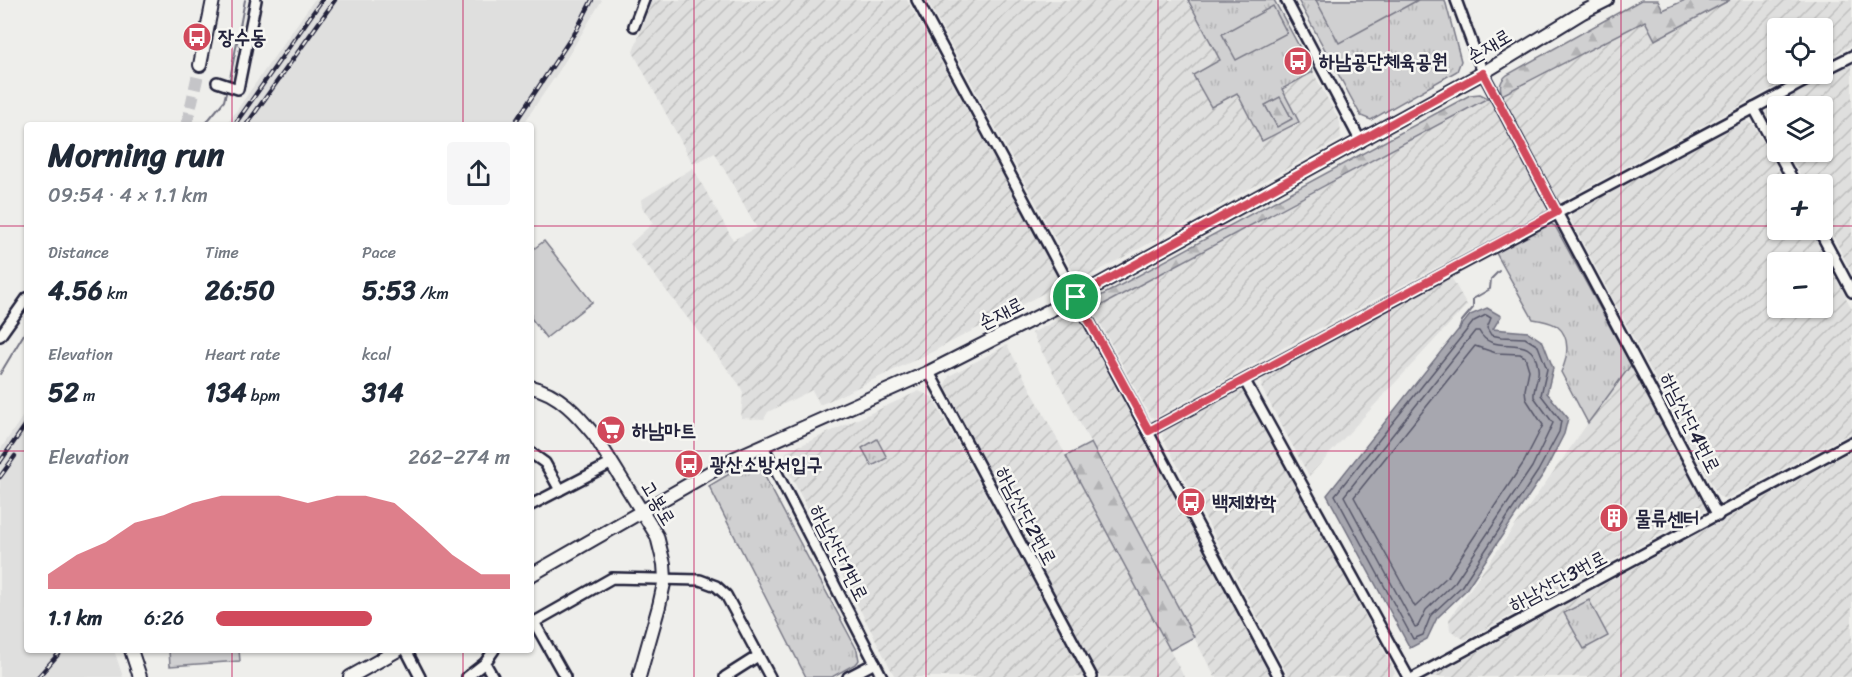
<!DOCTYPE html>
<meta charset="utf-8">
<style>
:root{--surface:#fff;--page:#f6f6f7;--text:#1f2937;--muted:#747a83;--accent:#d1495b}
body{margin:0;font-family:Sriracha,"Poor Story",sans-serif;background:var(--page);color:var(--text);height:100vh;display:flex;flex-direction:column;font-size:22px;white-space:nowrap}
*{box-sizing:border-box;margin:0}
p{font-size:20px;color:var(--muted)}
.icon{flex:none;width:33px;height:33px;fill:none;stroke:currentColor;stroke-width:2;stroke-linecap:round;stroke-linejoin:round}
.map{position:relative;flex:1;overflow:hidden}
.drawer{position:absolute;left:24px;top:122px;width:510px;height:531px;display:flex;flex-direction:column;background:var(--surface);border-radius:6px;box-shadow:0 2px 4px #0004}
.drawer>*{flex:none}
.controls{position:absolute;left:1767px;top:18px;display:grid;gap:12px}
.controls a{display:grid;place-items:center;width:66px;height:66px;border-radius:6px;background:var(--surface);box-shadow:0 2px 4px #0004;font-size:30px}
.pin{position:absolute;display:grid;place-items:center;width:51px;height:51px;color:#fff;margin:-26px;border:3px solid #fff;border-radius:50%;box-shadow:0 2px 6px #0007}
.round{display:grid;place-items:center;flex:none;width:63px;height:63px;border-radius:6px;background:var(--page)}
.summary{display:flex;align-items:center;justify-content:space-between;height:102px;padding:0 24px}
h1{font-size:33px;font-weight:800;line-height:45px}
.metrics{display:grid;grid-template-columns:repeat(3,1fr);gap:9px;height:102px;padding:6px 24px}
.metrics div{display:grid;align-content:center}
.metrics b{font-size:26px;font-weight:800}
.metrics small{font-size:16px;font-weight:400}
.metrics p{font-size:16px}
.chart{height:168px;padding:12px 24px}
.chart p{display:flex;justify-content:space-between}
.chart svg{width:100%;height:108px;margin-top:6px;fill:var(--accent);opacity:.7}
ul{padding:0 24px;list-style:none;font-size:20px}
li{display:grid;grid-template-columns:96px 72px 1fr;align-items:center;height:45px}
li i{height:15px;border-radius:8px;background:var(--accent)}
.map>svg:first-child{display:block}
</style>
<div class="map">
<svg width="1852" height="677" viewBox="0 0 1852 677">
<defs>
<pattern id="industrial-furrows" width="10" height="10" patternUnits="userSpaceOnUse" patternTransform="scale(1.5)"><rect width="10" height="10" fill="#dfdfde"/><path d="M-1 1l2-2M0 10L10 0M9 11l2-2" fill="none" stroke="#bfbfbf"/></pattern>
<pattern id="forest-firs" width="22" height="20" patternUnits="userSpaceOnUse" patternTransform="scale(1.5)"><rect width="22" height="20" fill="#d0d0d1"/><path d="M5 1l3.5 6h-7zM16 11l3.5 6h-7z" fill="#b2b2b4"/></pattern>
<pattern id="park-tufts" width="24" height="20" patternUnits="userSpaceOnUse" patternTransform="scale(1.5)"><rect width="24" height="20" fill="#d0d0d1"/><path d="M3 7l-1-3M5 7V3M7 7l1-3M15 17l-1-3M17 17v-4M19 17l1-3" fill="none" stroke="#b2b2b4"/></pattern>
</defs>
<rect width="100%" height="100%" fill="#eeeeeb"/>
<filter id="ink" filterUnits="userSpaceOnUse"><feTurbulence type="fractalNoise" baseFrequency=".0167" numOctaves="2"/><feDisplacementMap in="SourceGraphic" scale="12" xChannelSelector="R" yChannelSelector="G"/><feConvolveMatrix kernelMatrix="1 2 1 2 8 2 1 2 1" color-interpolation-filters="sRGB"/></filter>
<g filter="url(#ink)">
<!-- built -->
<g fill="#dfdfde">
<polygon points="314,0 602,0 559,71 523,124 227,124"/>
<polygon points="27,410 27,650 114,650 123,677 0,677 0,450"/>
</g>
<!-- industrial -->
<g fill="url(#industrial-furrows)" fill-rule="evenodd">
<polygon points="652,0 907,0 1060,280 1059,285 932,352 820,405 812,390 768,412 764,419 741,418 743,392 739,384 630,244 653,223 642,207 641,200 693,168 733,240 757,228 715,153 693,164 633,52"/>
<polygon points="927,0 1274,0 1340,122 1341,139 1089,276 1085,276 1072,270"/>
<polygon points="1730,0 1852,0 1852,45 1823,61 1822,28 1778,28 1778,74 1799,74 1565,199 1557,198 1502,95 1645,21 1655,40"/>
<polygon points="1852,63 1852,273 1823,217 1822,184 1805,184 1788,152 1822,152 1822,106 1778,106 1777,132 1767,113 1769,107"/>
<polygon points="1488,98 1547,205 1544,212 1318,329 1154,418 1150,416 1093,310"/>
<path d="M1744,122H1749L1754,126L1786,184H1778V230H1810L1852,309V432L1726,499L1718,496L1570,219L1572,212ZM1778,262H1822V308H1778Z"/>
<polygon points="1450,275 1467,305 1309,476 1261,387 1264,375"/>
<polygon points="1067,315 1079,319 1271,677 1215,677 1032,333"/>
<polygon points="1007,345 1184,677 1100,677 1002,494 945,385 949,376"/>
<polygon points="1631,365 1702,496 1707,509 1465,640 1450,630 1449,619 1588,423"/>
<polygon points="1238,390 1248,394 1395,672 1392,677 1289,677 1162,436 1165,429"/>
<polygon points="919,391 932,397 1085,677 895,677 784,463 786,452"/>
<polygon points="1852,451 1852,677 1431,677 1513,633"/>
</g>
<!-- forest -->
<g fill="url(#forest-firs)" stroke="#797986" stroke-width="1.5">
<path d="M1641,0H1658L1663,10L1685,0H1730L1655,40L1645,21L1502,95C1499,86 1500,81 1507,75Z"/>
<polygon points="1480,94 1488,98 1093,310 1095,299 1470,95"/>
<polygon points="1280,96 1292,119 1277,128 1265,105"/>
<polygon points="1091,443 1194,637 1170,650 1066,456"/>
</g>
<!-- park -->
<g fill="url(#park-tufts)" stroke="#797986" stroke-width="1.5" fill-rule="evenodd">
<path d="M1188,0H1274L1313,72L1282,89L1299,122L1262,141L1237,93L1211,107L1193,75L1220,60ZM1280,97L1292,119L1277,127L1265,105Z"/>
<polygon points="1298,0 1445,0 1461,61 1457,71 1371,120 1361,116"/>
<path d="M1551,224L1555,226L1631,365L1588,423L1561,372C1568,358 1571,337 1557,326C1550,322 1541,320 1533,319L1496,253Z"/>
<polygon points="877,439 887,458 872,466 862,448"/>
<polygon points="746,464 756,465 763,473 857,650 859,660 857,663 832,677 806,677 709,486"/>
<polygon points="1589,600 1608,636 1584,649 1564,613"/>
</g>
<!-- pitch -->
<g fill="#d0d0d1" stroke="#797986" stroke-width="1.5">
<polygon points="1316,0 1418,0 1339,43"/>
<polygon points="1273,6 1287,33 1236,60 1222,34"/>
<polygon points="544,241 592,302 546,338 531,318 531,251"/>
<polygon points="169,650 239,650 240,661 170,666"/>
</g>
<!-- water -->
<polygon fill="#a7a7af" stroke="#727281" stroke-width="1.5" points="1487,308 1501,316 1493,329 1528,332 1543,342 1553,368 1547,393 1568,418 1564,434 1544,473 1465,591 1437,618 1427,639 1410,648 1327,495 1470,315"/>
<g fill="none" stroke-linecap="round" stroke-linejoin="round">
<!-- shore -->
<g stroke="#575769" stroke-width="1.5">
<polygon points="1486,315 1491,318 1487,328 1491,335 1501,337 1525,338 1538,346 1547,369 1541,395 1561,421 1559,432 1538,471 1461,587 1431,615 1423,635 1413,639 1335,495 1474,321"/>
<path d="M1475,331H1479C1493,359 1533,328 1538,368C1540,377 1533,387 1534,397L1553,423L1532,467L1455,582L1426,610L1418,626L1415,627L1344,496Z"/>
<polygon points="1475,346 1496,353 1520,354 1525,357 1529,370 1525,390 1526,399 1543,425 1524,462 1448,576 1415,607 1354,497"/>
</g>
<!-- stream -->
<g stroke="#727281" stroke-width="2">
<polyline points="229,84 245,0"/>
<polyline points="205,124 224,101 227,89"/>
<polyline points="1459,330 1462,321 1473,308 1473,299 1490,289 1491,279 1499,271"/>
<polyline points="0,374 27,329"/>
</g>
<!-- major-tunnel -->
<polyline stroke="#c5c5c8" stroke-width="12" stroke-dasharray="12 6" stroke-linecap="butt" points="187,124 200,65"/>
<!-- minor casing -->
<g stroke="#22223b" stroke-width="14">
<g id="minor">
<polyline points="917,0 1279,677"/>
<polyline points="1286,0 1361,142"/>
<polyline points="1456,0 1483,73 1718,516"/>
<polyline points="634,26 644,0"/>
<polyline points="1822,71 1852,56"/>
<polyline points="217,82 238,89 256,0"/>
<polyline points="1754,108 1795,184"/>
<polyline points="1819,230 1852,292"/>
<polyline points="0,336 27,298"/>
<polyline points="929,372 1092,677"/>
<polyline points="1245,381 1408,677"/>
<polyline points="1149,431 1818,74"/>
<polyline points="763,446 882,677"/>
<polyline points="531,453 545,463 560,490"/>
<polyline points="531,505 612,463"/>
<polyline points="534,622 565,677"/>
<polyline points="531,624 612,578 700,580 716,586 726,595 770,677"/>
<polyline points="406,650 420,677"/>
<polyline points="485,663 493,677"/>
<polyline points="467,677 485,663 494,650"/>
<polyline points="725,677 758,656"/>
<polyline points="848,677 875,663"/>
<polyline points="1415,677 1852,442"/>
</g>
</g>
<!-- major casing -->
<g stroke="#22223b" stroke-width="16">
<g id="major">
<polyline points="200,65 213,0"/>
<path d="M531,387C559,393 578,415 595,436L657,536L664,564L665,579L659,606L639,677"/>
<polyline points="531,575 735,458 929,372 1076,297 1483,73 1583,12 1607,0"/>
<polyline points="131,650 140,677"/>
<polyline points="350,677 398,650"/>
</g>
</g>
<!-- minor -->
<use href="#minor" stroke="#f6f6f2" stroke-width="9"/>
<!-- major -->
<use href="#major" stroke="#f6f6f2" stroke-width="12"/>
<!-- rail casing -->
<g stroke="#22223b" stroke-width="4.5">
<g id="rail">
<polyline points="235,124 322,0"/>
<polyline points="247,124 335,0"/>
<polyline points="514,124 577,29 592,0"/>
<polyline points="0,462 27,423"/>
<polyline points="0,477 15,456"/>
<polyline points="38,677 62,650"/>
</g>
</g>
<!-- rail -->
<use href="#rail" stroke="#f6f6f2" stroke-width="2" stroke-dasharray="7" stroke-linecap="butt"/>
</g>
</g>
<g fill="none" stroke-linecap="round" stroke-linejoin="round" filter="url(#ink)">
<!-- route casing -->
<g stroke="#fff" stroke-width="12">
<polygon id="route" points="1483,73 1557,212 1149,431 1076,297"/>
</g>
<!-- route -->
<use href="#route" stroke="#d1495b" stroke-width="8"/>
</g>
<!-- grid -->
<path fill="none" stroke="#c2185b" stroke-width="1.5" stroke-opacity="0.55" d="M232,0V124M463,0V124M694,0V677M926,0V677M1158,0V677M1389,0V677M1621,0V677M0,226H27M531,226H1778M1822,226H1852M0,451H27M531,451H1852M232,650V677M463,650V677"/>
<!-- icons -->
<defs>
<g id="bus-disc" transform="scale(1.5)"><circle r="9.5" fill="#d1495b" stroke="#f6f6f2"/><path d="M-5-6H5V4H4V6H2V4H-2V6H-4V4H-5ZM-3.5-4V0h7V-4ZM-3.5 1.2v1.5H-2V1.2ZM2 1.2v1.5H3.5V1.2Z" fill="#fff"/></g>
<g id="supermarket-disc" transform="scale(1.5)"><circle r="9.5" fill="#d1495b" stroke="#f6f6f2"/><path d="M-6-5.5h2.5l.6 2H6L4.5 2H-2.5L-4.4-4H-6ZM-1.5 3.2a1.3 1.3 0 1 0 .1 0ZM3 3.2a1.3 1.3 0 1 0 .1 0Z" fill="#fff"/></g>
<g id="building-disc" transform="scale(1.5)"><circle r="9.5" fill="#d1495b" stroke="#f6f6f2"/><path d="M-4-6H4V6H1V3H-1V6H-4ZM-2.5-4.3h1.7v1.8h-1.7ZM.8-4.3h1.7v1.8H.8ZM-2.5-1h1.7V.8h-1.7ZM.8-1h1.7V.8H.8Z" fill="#fff"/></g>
</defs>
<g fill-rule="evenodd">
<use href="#bus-disc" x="197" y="37"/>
<use href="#bus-disc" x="1298" y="61"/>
<use href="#supermarket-disc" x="611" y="430"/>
<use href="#bus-disc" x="689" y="464"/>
<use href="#bus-disc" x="1191" y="502"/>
<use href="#building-disc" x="1614" y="518"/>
</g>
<g text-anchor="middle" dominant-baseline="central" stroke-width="5" stroke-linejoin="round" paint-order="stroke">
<!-- poi labels -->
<g font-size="20" font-weight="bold" fill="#22223b" stroke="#f6f6f2" text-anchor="start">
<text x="218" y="37">장수동</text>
<text x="1319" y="61">하남공단체육공원</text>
<text x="632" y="430">하남마트</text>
<text x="710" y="464">광산소방서입구</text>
<text x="1212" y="502">백제화학</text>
<text x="1635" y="518">물류센터</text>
</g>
<!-- street labels -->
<g font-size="20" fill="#22223b" stroke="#f6f6f2">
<text transform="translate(1489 46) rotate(-31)">손재로</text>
<text transform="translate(1001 313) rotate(-27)">손재로</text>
<text transform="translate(1690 423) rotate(63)">하남산단4번로</text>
<text transform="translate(658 503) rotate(59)">고봉로</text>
<text transform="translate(1026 516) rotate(62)">하남산단2번로</text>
<text transform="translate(839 553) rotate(63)">하남산단1번로</text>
<text transform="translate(1558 581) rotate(-28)">하남산단3번로</text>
</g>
</g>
</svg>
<div class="controls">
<a><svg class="icon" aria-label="locate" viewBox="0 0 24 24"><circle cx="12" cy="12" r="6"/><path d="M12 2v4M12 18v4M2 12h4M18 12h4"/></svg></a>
<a><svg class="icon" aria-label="layers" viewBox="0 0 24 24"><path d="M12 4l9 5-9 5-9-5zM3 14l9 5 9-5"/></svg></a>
<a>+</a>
<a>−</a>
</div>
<div class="pin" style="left:1076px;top:297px;background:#1e9e55"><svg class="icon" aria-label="arrive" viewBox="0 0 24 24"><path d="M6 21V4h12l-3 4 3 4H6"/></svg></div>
<section class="drawer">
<div class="summary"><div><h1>Morning run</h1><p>09:54 · 4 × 1.1 km</p></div><a class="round"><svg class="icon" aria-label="share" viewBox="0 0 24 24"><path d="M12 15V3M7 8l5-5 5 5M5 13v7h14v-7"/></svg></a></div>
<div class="metrics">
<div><p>Distance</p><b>4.56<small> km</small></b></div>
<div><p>Time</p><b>26:50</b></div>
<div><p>Pace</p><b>5:53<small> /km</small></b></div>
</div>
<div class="metrics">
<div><p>Elevation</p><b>52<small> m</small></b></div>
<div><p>Heart rate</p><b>134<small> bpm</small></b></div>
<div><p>kcal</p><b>314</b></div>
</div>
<div class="chart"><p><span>Elevation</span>262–274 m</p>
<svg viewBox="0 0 160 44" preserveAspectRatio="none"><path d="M0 44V38L10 30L20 25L30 17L40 14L50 9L60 6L70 6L80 6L90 9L100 6L110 6L120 9L130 19L140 30L150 38L160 38V44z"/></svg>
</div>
<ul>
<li><b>1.1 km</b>6:26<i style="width:53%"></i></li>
</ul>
</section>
</div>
